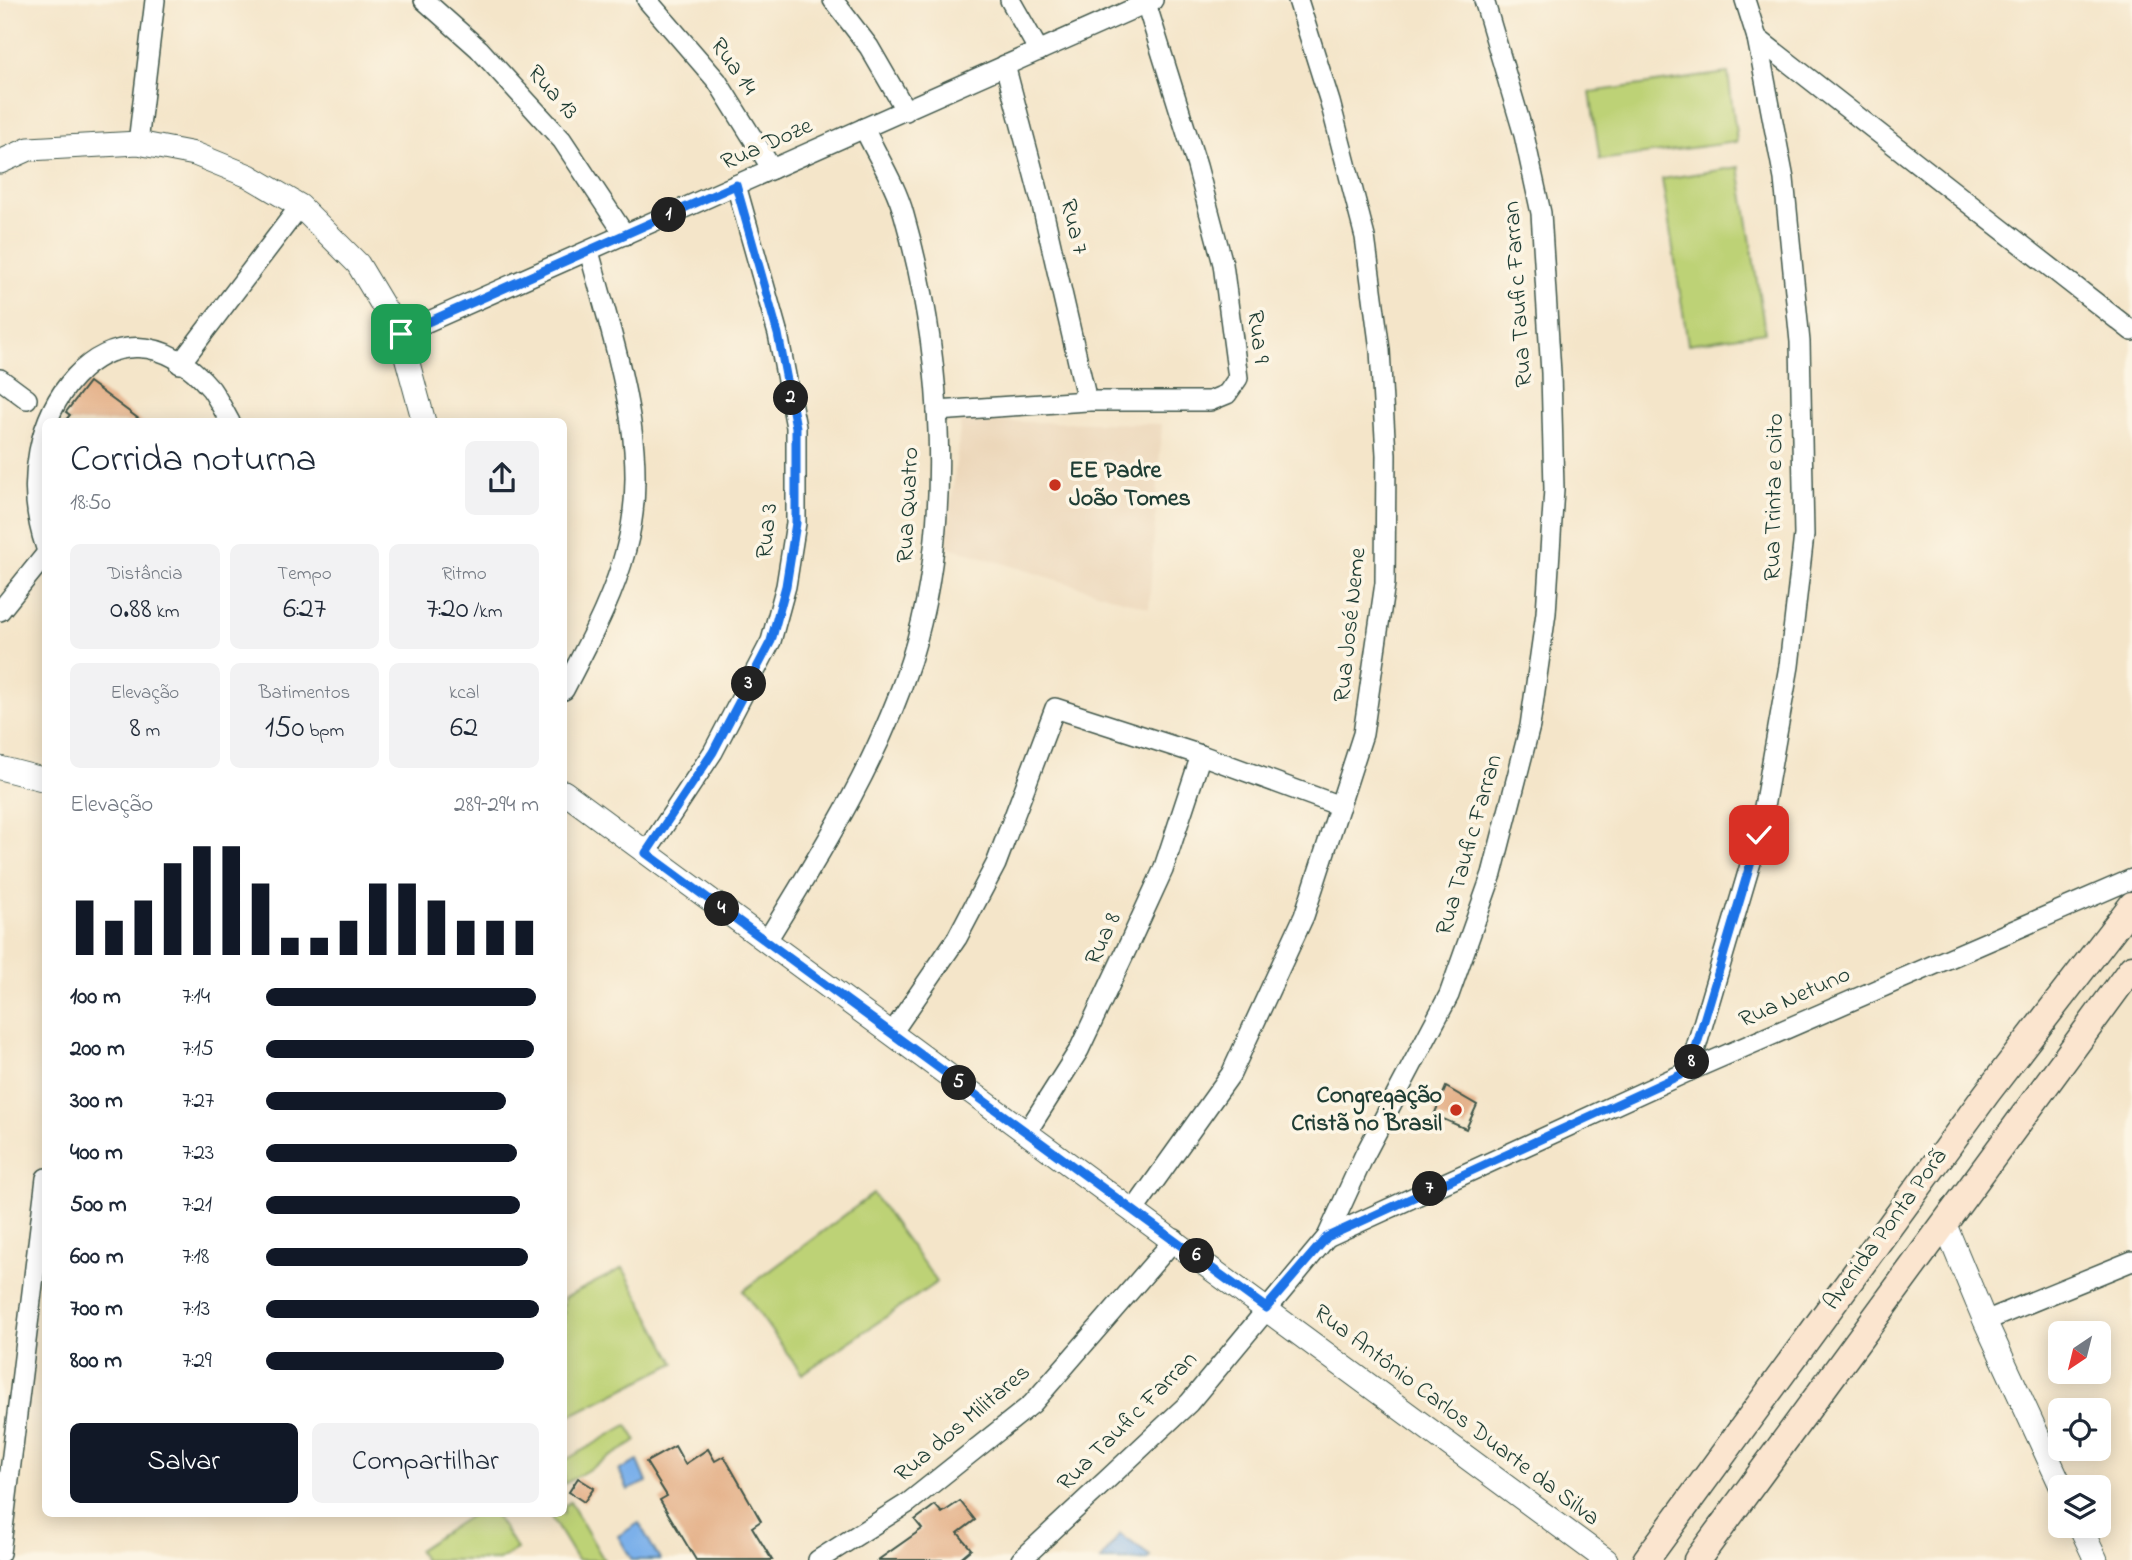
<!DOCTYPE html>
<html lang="pt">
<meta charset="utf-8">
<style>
:root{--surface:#fff;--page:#f2f2f3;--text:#1f2937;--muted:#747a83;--accent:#111827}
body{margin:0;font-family:"Indie Flower",sans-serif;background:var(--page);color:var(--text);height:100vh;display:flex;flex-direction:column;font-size:26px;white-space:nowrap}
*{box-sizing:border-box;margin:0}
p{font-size:23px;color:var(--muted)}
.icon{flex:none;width:38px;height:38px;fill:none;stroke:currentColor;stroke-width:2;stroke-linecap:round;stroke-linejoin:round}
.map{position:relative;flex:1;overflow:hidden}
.details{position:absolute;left:42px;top:418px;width:525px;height:1099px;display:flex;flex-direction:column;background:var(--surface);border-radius:10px;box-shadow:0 4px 18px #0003}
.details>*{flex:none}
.needle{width:46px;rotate:215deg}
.tools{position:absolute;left:2048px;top:1321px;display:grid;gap:14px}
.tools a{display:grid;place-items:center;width:63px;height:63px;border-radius:10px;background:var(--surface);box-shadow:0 4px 18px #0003;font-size:35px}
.pin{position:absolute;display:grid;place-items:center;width:60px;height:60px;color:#fff;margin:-30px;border-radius:14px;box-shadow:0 4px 10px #0006}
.km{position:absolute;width:35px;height:35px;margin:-18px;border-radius:50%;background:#222;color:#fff;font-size:19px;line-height:35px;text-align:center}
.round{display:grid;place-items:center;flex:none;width:74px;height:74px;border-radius:10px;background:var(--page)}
.overview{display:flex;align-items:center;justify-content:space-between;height:119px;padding:0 28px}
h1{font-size:38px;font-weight:600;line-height:52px}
.figures{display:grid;grid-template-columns:repeat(3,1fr);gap:10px;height:119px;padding:7px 28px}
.figures div{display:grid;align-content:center;border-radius:10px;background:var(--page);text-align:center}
.figures b{font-size:30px;font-weight:600}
.figures small{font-size:19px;font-weight:400}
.figures p{font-size:19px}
.chart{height:196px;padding:14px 28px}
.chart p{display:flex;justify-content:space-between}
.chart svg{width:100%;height:126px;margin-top:7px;stroke:var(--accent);stroke-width:6}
.action{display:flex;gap:14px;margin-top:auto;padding:14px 28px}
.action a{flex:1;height:80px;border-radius:10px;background:var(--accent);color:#fff;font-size:28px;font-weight:600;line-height:80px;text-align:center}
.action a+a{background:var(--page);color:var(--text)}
ul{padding:0 28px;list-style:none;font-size:23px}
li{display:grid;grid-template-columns:112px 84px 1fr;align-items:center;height:52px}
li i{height:18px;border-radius:9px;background:var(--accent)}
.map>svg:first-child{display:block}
</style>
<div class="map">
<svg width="2132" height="1560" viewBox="0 0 2132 1560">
<rect width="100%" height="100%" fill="#fcf5e5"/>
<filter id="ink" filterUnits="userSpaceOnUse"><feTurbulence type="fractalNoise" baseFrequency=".0143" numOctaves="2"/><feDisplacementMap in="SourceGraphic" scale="14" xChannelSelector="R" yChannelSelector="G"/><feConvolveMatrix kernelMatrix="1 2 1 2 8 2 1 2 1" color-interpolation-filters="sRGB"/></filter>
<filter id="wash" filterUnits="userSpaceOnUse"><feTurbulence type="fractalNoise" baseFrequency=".00686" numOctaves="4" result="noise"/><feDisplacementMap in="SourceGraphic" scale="28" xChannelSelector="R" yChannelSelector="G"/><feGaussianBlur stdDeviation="1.57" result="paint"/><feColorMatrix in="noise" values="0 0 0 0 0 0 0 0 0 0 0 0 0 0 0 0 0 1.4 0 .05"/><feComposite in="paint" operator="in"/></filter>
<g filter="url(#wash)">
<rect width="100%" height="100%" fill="#f4e5c9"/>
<!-- built -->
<polygon fill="#ecd7ba" points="961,421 1162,424 1149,608 946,546"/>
<!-- green -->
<g fill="#bdd276" stroke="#6e8855" stroke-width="2">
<polygon points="1728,73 1737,142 1600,160 1590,92"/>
<polygon points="1739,167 1765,332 1688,344 1662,179"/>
<polygon points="873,1194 937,1282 802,1374 743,1291"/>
<polygon points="623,1268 675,1363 564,1419 564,1298"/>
<polygon points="627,1425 637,1441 564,1484 564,1461"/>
<polygon points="570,1502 604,1560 577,1560 549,1514 564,1514 564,1506"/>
<polygon points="473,1514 494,1514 517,1549 499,1560 424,1560 418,1550"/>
</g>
<!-- water -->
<g fill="#7cb0ea" stroke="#4e768f" stroke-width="2">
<polygon points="638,1461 647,1482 628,1490 619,1470"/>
<polygon points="639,1523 660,1560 632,1560 618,1536"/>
<polygon points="1120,1534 1150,1556 1147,1560 1101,1560"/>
</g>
<g id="blocks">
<!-- building -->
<g fill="#e4b088">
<polygon points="89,382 143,422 64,422 70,415 66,412"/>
<polygon points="1446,1087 1477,1105 1466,1129 1434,1115"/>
<polygon points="675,1446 685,1464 708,1449 715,1461 724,1456 761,1521 752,1527 772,1560 696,1560 660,1500 667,1496 646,1462"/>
<polygon points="578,1478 594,1488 584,1502 569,1492"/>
<polygon points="960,1501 975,1520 958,1533 971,1549 958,1560 878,1560 922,1529 915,1520 935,1505 942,1513"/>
</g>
</g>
</g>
<g filter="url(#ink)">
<use href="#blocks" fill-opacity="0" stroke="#3f564a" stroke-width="2"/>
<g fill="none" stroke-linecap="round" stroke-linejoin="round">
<!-- minor casing -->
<g stroke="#3f564a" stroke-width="22">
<g id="minor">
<polyline points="424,0 479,49 562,140 625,235"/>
<polyline points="647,0 717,81 772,169"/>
<polyline points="833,0 869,47 906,111"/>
<polyline points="1010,0 1039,51"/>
<polyline points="1757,38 2132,331"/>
<polyline points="1005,65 1041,201 1087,401"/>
<polyline points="138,143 155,0"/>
<polyline points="400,334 1153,0"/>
<polyline points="180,364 300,206"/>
<polyline points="0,379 27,399"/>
<polyline points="937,411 1087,401 1210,401 1227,394 1238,378 1223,264 1197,166 1146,3"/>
<path d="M46,548C0,416 115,276 211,389C218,399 224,411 230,422"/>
<polyline points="0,611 46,554"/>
<path d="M564,690C587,645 613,599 626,549C653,451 614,346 589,251"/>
<polyline points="646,853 713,752 771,641 786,586 796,523 796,427 778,334 736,185"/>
<path d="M766,942C822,851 878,762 911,660C954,522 943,352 904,215C896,185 877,156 864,128"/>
<polyline points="892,1033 957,938 996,864 1055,708 1201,755 1340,806"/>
<polyline points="1689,1071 1759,835 1789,666 1804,535 1800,342 1784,179 1757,38 1745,0"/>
<polyline points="1027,1132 1079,1050 1129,944 1163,870 1201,755"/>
<polyline points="1134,1210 1231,1074 1304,916 1363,734 1385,583 1386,455 1380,350 1365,237 1330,102 1298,0"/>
<polyline points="1327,1237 1689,1071 2132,879"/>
<polyline points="1985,1321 2132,1261"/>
<polyline points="0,1553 46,1178"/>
<polyline points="818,1560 908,1503 1032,1404 1175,1239"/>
<polyline points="1021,1560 1189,1403 1327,1237 1364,1156 1449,995 1492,874 1530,726 1546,613 1554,489 1551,373 1541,213 1524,135 1484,0"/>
</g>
</g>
<!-- tertiary casing -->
<g stroke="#3f564a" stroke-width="25">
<g id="tertiary">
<polyline points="0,162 29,149 138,143 195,154 249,176 300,206 358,264 400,334 424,422"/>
<polyline points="0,768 46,780"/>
<polyline points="564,792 1606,1560"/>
<polyline points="1945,1225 1985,1321 2062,1488"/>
<polyline points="2080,1526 2096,1560"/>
</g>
</g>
<!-- secondary casing -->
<g stroke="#3f564a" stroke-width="29">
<g id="secondary">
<polyline points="1646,1560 1987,1093 2132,905"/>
<polyline points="1697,1560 2132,968"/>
</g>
</g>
<!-- minor -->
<use href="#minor" stroke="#fff" stroke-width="19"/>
<!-- tertiary -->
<use href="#tertiary" stroke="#fff" stroke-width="23"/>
<!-- secondary -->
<use href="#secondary" stroke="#fbe5cf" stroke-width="26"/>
</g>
</g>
<g fill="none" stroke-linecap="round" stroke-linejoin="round" filter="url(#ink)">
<!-- route casing -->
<g stroke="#fff" stroke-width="14">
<polyline id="route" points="401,334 736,185 778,334 796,427 796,523 786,586 771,641 713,752 646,853 1266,1308 1327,1237 1689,1071 1759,835"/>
</g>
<!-- route -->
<use href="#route" stroke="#1a73e8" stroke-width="9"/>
</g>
<!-- markers -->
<g fill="#c8321e" stroke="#fcf5e5" stroke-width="2.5">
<circle cx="1055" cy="485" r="7"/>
<circle cx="1456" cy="1110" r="7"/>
</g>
<g text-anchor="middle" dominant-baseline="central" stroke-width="7" stroke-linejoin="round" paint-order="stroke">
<!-- street labels -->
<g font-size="24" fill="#1f3d34" stroke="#fcf5e5">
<text transform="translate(733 67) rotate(54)">Rua 14</text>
<text transform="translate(552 93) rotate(48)">Rua 13</text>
<text transform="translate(767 145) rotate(-24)">Rua Doze</text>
<text transform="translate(1073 227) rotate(76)">Rua 7</text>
<text transform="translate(1519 294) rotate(-94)">Rua Taufic Farran</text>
<text transform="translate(1257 337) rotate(83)">Rua 9</text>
<text transform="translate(1775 497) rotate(-89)">Rua Trinta e Oito</text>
<text transform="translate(909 505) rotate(-87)">Rua Quatro</text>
<text transform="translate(768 531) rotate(-84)">Rua 3</text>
<text transform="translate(1351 625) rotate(-84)">Rua José Neme</text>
<text transform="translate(1470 845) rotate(-74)">Rua Taufic Farran</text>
<text transform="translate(1104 939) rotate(-65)">Rua 8</text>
<text transform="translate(1795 998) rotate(-24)">Rua Netuno</text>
<text transform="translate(1886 1230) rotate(-54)">Avenida Ponta Porã</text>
<text transform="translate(1456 1416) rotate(37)">Rua Antônio Carlos Duarte da Silva</text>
<text transform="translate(1128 1422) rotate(-45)">Rua Taufic Farran</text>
<text transform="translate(963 1424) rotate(-40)">Rua dos Militares</text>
</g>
<!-- poi labels -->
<g font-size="24" font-weight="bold" fill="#1f3d34" stroke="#fcf5e5" text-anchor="start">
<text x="1069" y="471">EE Padre<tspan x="1069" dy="28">João Tomes</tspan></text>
<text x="1442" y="1096" text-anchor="end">Congregação<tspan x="1442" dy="28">Cristã no Brasil</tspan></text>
</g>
</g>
</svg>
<div class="tools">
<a><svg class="needle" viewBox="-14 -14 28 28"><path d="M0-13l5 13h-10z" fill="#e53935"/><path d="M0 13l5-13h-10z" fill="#747a83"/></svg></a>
<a><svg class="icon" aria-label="locate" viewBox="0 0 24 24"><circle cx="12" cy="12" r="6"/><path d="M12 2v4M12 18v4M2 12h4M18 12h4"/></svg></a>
<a><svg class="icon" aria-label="layers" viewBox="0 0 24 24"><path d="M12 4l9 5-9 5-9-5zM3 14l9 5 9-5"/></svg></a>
</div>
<div class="pin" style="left:401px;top:334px;background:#1e9e55"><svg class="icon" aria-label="arrive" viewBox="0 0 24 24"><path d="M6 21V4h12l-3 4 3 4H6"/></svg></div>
<div class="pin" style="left:1759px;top:835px;background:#d93025"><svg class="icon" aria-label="check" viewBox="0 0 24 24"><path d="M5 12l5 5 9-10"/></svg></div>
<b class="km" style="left:669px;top:215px">1</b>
<b class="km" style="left:791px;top:398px">2</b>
<b class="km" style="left:749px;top:684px">3</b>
<b class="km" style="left:722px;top:909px">4</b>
<b class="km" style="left:959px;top:1083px">5</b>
<b class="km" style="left:1197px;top:1256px">6</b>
<b class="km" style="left:1430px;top:1189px">7</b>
<b class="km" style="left:1692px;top:1062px">8</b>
<section class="details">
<div class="overview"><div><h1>Corrida noturna</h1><p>18:50</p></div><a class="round"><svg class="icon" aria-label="share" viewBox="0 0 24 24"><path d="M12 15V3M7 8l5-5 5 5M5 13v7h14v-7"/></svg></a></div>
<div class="figures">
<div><p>Distância</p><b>0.88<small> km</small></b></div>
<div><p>Tempo</p><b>6:27</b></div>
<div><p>Ritmo</p><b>7:20<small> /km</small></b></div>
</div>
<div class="figures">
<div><p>Elevação</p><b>8<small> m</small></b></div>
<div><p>Batimentos</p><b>150<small> bpm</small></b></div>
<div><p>kcal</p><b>62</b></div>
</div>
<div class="chart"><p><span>Elevação</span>289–294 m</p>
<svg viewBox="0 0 160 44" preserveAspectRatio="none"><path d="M5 44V25M15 44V32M25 44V25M35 44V12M45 44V6M55 44V6M65 44V19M75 44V38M85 44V38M95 44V32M105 44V19M115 44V19M125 44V25M135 44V32M145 44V32M155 44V32"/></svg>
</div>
<ul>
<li><b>100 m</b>7:14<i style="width:99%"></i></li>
<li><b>200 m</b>7:15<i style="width:98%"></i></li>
<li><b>300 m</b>7:27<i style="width:88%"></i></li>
<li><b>400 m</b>7:23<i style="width:92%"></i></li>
<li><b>500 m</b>7:21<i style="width:93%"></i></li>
<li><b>600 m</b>7:18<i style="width:96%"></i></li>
<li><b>700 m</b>7:13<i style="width:100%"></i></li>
<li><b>800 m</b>7:29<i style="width:87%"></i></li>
</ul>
<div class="action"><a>Salvar</a><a>Compartilhar</a></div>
</section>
</div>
